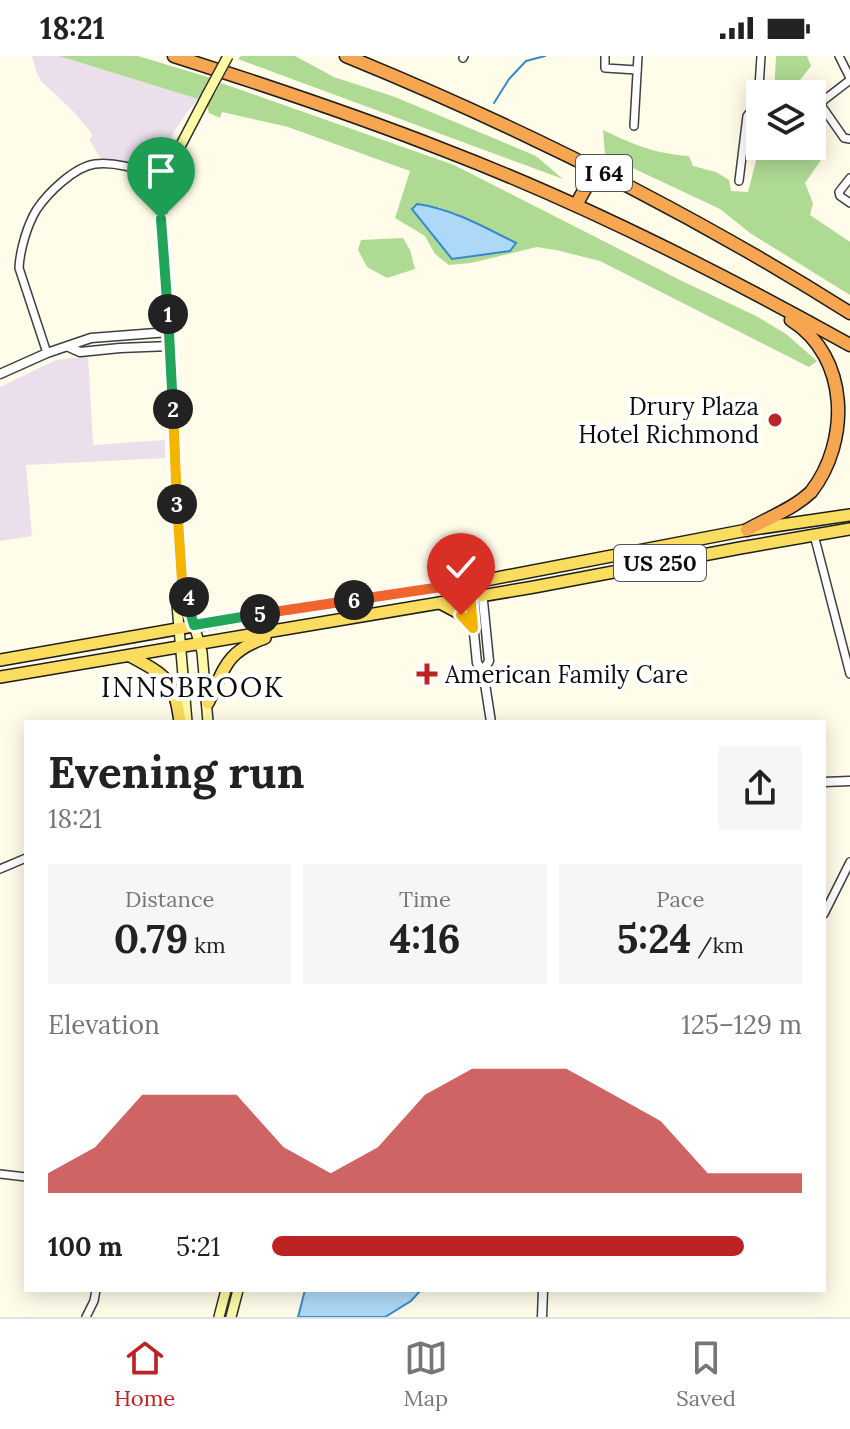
<!DOCTYPE html>
<meta charset="utf-8">
<style>
:root{--surface:#fff;--page:#f6f6f6;--text:#222;--muted:#767676;--line:#e0e0e0;--accent:#bc2323}
body{margin:0;font-family:Lora,serif;background:var(--page);color:var(--text);height:100vh;display:flex;flex-direction:column;font-size:30px;white-space:nowrap}
*{box-sizing:border-box;margin:0}
p{font-size:26px;color:var(--muted)}
.icon{flex:none;width:44px;height:44px;fill:none;stroke:currentColor;stroke-width:2;stroke-linecap:round;stroke-linejoin:round}
.map{position:relative;flex:1;overflow:hidden}
.drawer{position:absolute;left:24px;top:664px;width:802px;height:572px;display:flex;flex-direction:column;background:var(--surface);border-radius:0px;box-shadow:0 4px 20px #0003}
.drawer>*{flex:none}
.controls{position:absolute;left:746px;top:24px;display:grid;gap:16px}
.controls a{display:grid;place-items:center;width:80px;height:80px;border-radius:0px;background:var(--surface);box-shadow:0 4px 20px #0003;font-size:40px}
.pin{position:absolute;display:grid;place-items:center;width:68px;height:68px;color:#fff;margin:-82px -34px;border-radius:50% 50% 50% 0;rotate:-45deg;box-shadow:0 0 8px #0007}
.pin .icon{rotate:45deg}
.km{position:absolute;width:40px;height:40px;margin:-20px;border-radius:50%;background:#222;color:#fff;font-size:22px;line-height:40px;text-align:center}
.round{display:grid;place-items:center;flex:none;width:84px;height:84px;border-radius:0px;background:var(--page)}
.headline{display:flex;align-items:center;justify-content:space-between;height:136px;padding:0 24px}
h1{font-size:44px;font-weight:700;line-height:60px}
.stats{display:grid;grid-template-columns:repeat(3,1fr);gap:12px;height:136px;padding:8px 24px}
.stats div{display:grid;align-content:center;border-radius:0px;background:var(--page);text-align:center}
.stats b{font-size:40px;font-weight:700}
.stats small{font-size:22px;font-weight:400}
.stats p{font-size:22px}
.chart{height:224px;padding:16px 24px}
.chart p{display:flex;justify-content:space-between}
.chart svg{width:100%;height:144px;margin-top:8px;fill:var(--accent);opacity:.7}
ul{padding:0 24px;list-style:none;font-size:26px}
li{display:grid;grid-template-columns:128px 96px 1fr;align-items:center;height:60px}
li i{height:20px;border-radius:10px;background:var(--accent)}
.status{display:flex;justify-content:space-between;align-items:center;height:56px;padding:0 40px;background:var(--surface);direction:ltr}
.status svg{height:22px;fill:currentColor}
.tab-bar{display:flex;justify-content:space-around;align-items:center;height:112px;border-top:2px solid var(--line);background:var(--surface);font-size:22px;color:var(--muted)}
.tab-bar a{display:grid;justify-items:center;gap:4px}
.tab-bar .active{color:var(--accent)}
.map>svg:first-child{display:block}
</style>
<div class="status"><b>18:21</b><svg viewBox="0 0 49 12"><path d="M0 12V9h3v3zM5 12V6h3v6zM10 12V3h3v9zM15 12V0h3v12zM26 1h20v11H26zM47 4h2v5h-2z"/></svg></div>
<div class="map">
<svg width="850" height="1261" viewBox="0 0 850 1261">
<rect width="100%" height="100%" fill="#fffcea"/>
<!-- industrial -->
<g fill="#eadfeb">
<polygon points="32,0 59,0 198,43 185,59 174,76 162,108 153,111 100,102 89,83 93,80 88,73 74,56 41,25 36,15"/>
<polygon points="88,300 93,389 165,384 165,402 26,409 32,480 0,485 0,331 56,304"/>
</g>
<!-- forest -->
<g fill="#afda93" fill-rule="evenodd">
<polygon points="59,0 138,0 211,22 198,43"/>
<polygon points="241,0 295,0 334,21 395,41 536,100 563,123 238,3"/>
<polygon points="776,0 807,0 811,10 789,38 774,38"/>
<path d="M221,27L454,109L682,225L756,260L786,278L817,305L809,311L600,205L556,194L537,191L471,207L449,209L435,198L425,180L395,162L410,115L288,71L222,56L220,62L209,57L207,50ZM439,151L471,164L516,187L452,202L422,167Z"/>
<path d="M603,74C635,89 652,97 689,100L693,110L716,116L729,124L731,135L748,136L760,89L811,90L821,104L805,127L813,147L810,159L850,186V239L750,177L720,153L605,99Z"/>
<polygon points="403,182 410,194 415,213 387,222 367,211 358,194 361,184"/>
</g>
<!-- water -->
<g fill="#aed8f7" stroke="#3589ce" stroke-width="2">
<path d="M417,148C453,153 484,171 516,187L510,195L452,203L412,153Z"/>
<polygon points="305,1234 421,1234 411,1245 385,1261 298,1261"/>
</g>
<g fill="none" stroke-linecap="round" stroke-linejoin="round">
<!-- stream -->
<polyline stroke="#3589ce" stroke-width="2" points="494,47 509,23 526,5 545,0"/>
<!-- minor casing -->
<g stroke="#3f3f3f" stroke-width="10">
<g id="minor">
<polyline points="605,0 605,12 637,14"/>
<polyline points="839,0 850,22"/>
<polyline points="463,2 464,0"/>
<polyline points="850,24 824,44 821,49 844,82 850,83"/>
<polyline points="634,70 638,0"/>
<polyline points="850,122 839,136 840,140 850,147"/>
<polyline points="739,125 747,60 758,47 761,0"/>
<path d="M47,297L19,212C20,194 27,169 37,153C48,137 74,111 95,108C119,105 145,116 168,123"/>
<polyline points="814,479 850,618"/>
<polyline points="0,813 26,802"/>
<polyline points="824,858 850,806"/>
<polyline points="0,1118 26,1121"/>
<polyline points="86,1261 94,1245 96,1234"/>
</g>
</g>
<!-- tertiary casing -->
<g stroke="#3f3f3f" stroke-width="11">
<g id="tertiary">
<polyline points="69,291 80,296 120,292 170,290"/>
<polyline points="0,318 47,297 91,282 169,276"/>
<polyline points="481,525 489,605 483,615"/>
<polyline points="469,527 477,607 483,615 491,666"/>
<polyline points="824,726 850,725"/>
<polyline points="542,1261 543,1234"/>
</g>
</g>
<!-- secondary casing -->
<g stroke="#2e2e2e" stroke-width="12">
<g id="secondary">
<polyline points="207,39 172,106 161,158 170,290 182,525 189,534 190,556 202,596 208,666"/>
<polyline points="182,525 176,537 187,666"/>
<polyline points="219,1261 226,1234"/>
<polyline points="231,1261 238,1234"/>
</g>
</g>
<!-- primary casing -->
<g stroke="#1d1d1d" stroke-width="14">
<g id="primary">
<polyline points="440,547 457,556 473,572"/>
<path d="M130,600C167,620 174,623 180,666"/>
<polyline points="0,604 279,555 481,525 747,474 850,459"/>
<polyline points="0,621 534,531 740,492 850,473"/>
<path d="M208,647C225,612 225,596 265,582"/>
</g>
</g>
<!-- motorway casing -->
<g stroke="#1d1d1d" stroke-width="15">
<g id="motorway">
<path d="M174,0C265,29 355,59 444,94C585,148 719,216 850,289"/>
<path d="M346,0C522,72 690,156 850,257"/>
<polyline points="576,149 596,113"/>
<path d="M747,474C768,462 793,453 811,436C850,386 850,301 791,264"/>
</g>
</g>
<!-- minor -->
<use href="#minor" stroke="#fff" stroke-width="7"/>
<!-- tertiary -->
<use href="#tertiary" stroke="#fff" stroke-width="8"/>
<!-- secondary -->
<use href="#secondary" stroke="#fffaa5" stroke-width="9"/>
<!-- primary -->
<use href="#primary" stroke="#fadc5f" stroke-width="11"/>
<!-- motorway -->
<use href="#motorway" stroke="#f6a551" stroke-width="12"/>
<!-- secondary-bridge casing -->
<g stroke="#2e2e2e" stroke-width="12" stroke-linecap="butt">
<polyline id="secondary-bridge" points="207,39 228,0"/>
</g>
<!-- secondary-bridge -->
<use href="#secondary-bridge" stroke="#fffaa5" stroke-width="9"/>
</g>
<g fill="none" stroke-linecap="round" stroke-linejoin="round">
<!-- split-1 casing -->
<g stroke="#fff" stroke-width="16">
<polyline id="split-1" points="161,163 168,258"/>
</g>
<!-- split-2 casing -->
<g stroke="#fff" stroke-width="16">
<polyline id="split-2" points="168,258 173,353"/>
</g>
<!-- split-3 casing -->
<g stroke="#fff" stroke-width="16">
<polyline id="split-3" points="173,353 177,448"/>
</g>
<!-- split-4 casing -->
<g stroke="#fff" stroke-width="16">
<polyline id="split-4" points="177,448 182,525 189,534 189,541"/>
</g>
<!-- split-5 casing -->
<g stroke="#fff" stroke-width="16">
<polyline id="split-5" points="189,541 190,556 194,569 260,558"/>
</g>
<!-- split-6 casing -->
<g stroke="#fff" stroke-width="16">
<polyline id="split-6" points="260,558 354,544"/>
</g>
<!-- split-7 casing -->
<g stroke="#fff" stroke-width="16">
<polyline id="split-7" points="354,544 448,530"/>
</g>
<!-- split-8 casing -->
<g stroke="#fff" stroke-width="16">
<polyline id="split-8" points="448,530 469,527 473,572 461,559"/>
</g>
<!-- split-1 -->
<use href="#split-1" stroke="#22a559" stroke-width="10"/>
<!-- split-2 -->
<use href="#split-2" stroke="#22a559" stroke-width="10"/>
<!-- split-3 -->
<use href="#split-3" stroke="#f5b400" stroke-width="10"/>
<!-- split-4 -->
<use href="#split-4" stroke="#f5b400" stroke-width="10"/>
<!-- split-5 -->
<use href="#split-5" stroke="#22a559" stroke-width="10"/>
<!-- split-6 -->
<use href="#split-6" stroke="#f0652b" stroke-width="10"/>
<!-- split-7 -->
<use href="#split-7" stroke="#f0652b" stroke-width="10"/>
<!-- split-8 -->
<use href="#split-8" stroke="#f5b400" stroke-width="10"/>
</g>
<!-- markers -->
<g fill="#bc2323" stroke="#fff" stroke-width="3">
<circle cx="775" cy="364" r="8"/>
<path d="M423 606h8v8h8v8h-8v8h-8v-8h-8v-8h8z"/>
</g>
<g text-anchor="middle" dominant-baseline="central" stroke-width="8" stroke-linejoin="round" paint-order="stroke">
<!-- shield labels -->
<g fill="#fff" stroke="#555" stroke-width="2">
<rect x="576" y="99" width="56" height="36" rx="6"/>
<rect x="614" y="489" width="92" height="36" rx="6"/>
</g>
<g font-size="22" font-weight="bold" fill="#0c0c0c">
<text x="604" y="117">I 64</text>
<text x="660" y="507">US 250</text>
</g>
<!-- poi labels -->
<g font-size="24" fill="#0c0c0c" stroke="#fff" text-anchor="end">
<text x="759" y="350">Drury Plaza<tspan x="759" dy="28">Hotel Richmond</tspan></text>
<text x="445" y="618" text-anchor="start">American Family Care</text>
</g>
<!-- quarter labels -->
<g font-size="28" letter-spacing="2" fill="#0c0c0c" stroke="#fff">
<text x="193" y="631">INNSBROOK</text>
</g>
</g>
</svg>
<div class="controls">
<a><svg class="icon" aria-label="layers" viewBox="0 0 24 24"><path d="M12 4l9 5-9 5-9-5zM3 14l9 5 9-5"/></svg></a>
</div>
<div class="pin" style="left:161px;top:163px;background:#1e9e55"><svg class="icon" aria-label="arrive" viewBox="0 0 24 24"><path d="M6 21V4h12l-3 4 3 4H6"/></svg></div>
<div class="pin" style="left:461px;top:559px;background:#d93025"><svg class="icon" aria-label="check" viewBox="0 0 24 24"><path d="M5 12l5 5 9-10"/></svg></div>
<b class="km" style="left:168px;top:258px">1</b>
<b class="km" style="left:173px;top:353px">2</b>
<b class="km" style="left:177px;top:448px">3</b>
<b class="km" style="left:189px;top:541px">4</b>
<b class="km" style="left:260px;top:558px">5</b>
<b class="km" style="left:354px;top:544px">6</b>
<section class="drawer">
<div class="headline"><div><h1>Evening run</h1><p>18:21</p></div><a class="round"><svg class="icon" aria-label="share" viewBox="0 0 24 24"><path d="M12 15V3M7 8l5-5 5 5M5 13v7h14v-7"/></svg></a></div>
<div class="stats">
<div><p>Distance</p><b>0.79<small> km</small></b></div>
<div><p>Time</p><b>4:16</b></div>
<div><p>Pace</p><b>5:24<small> /km</small></b></div>
</div>
<div class="chart"><p><span>Elevation</span>125–129 m</p>
<svg viewBox="0 0 160 44" preserveAspectRatio="none"><path d="M0 44V38L10 30L20 14L30 14L40 14L50 30L60 38L70 30L80 14L90 6L100 6L110 6L120 14L130 22L140 38L150 38L160 38V44z"/></svg>
</div>
<ul>
<li><b>100 m</b>5:21<i style="width:89%"></i></li>
</ul>
</section>
</div>
<nav class="tab-bar">
<a class="active"><svg class="icon" aria-label="home" viewBox="0 0 24 24"><path d="M3 11l9-7 9 7M6 9v11h12V9"/></svg>Home</a>
<a><svg class="icon" aria-label="map" viewBox="0 0 24 24"><path d="M3 6l6-2 6 2 6-2v14l-6 2-6-2-6 2zM9 4v14M15 6v14"/></svg>Map</a>
<a><svg class="icon" aria-label="saved" viewBox="0 0 24 24"><path d="M7 4h10v16l-5-4-5 4z"/></svg>Saved</a>
</nav>
